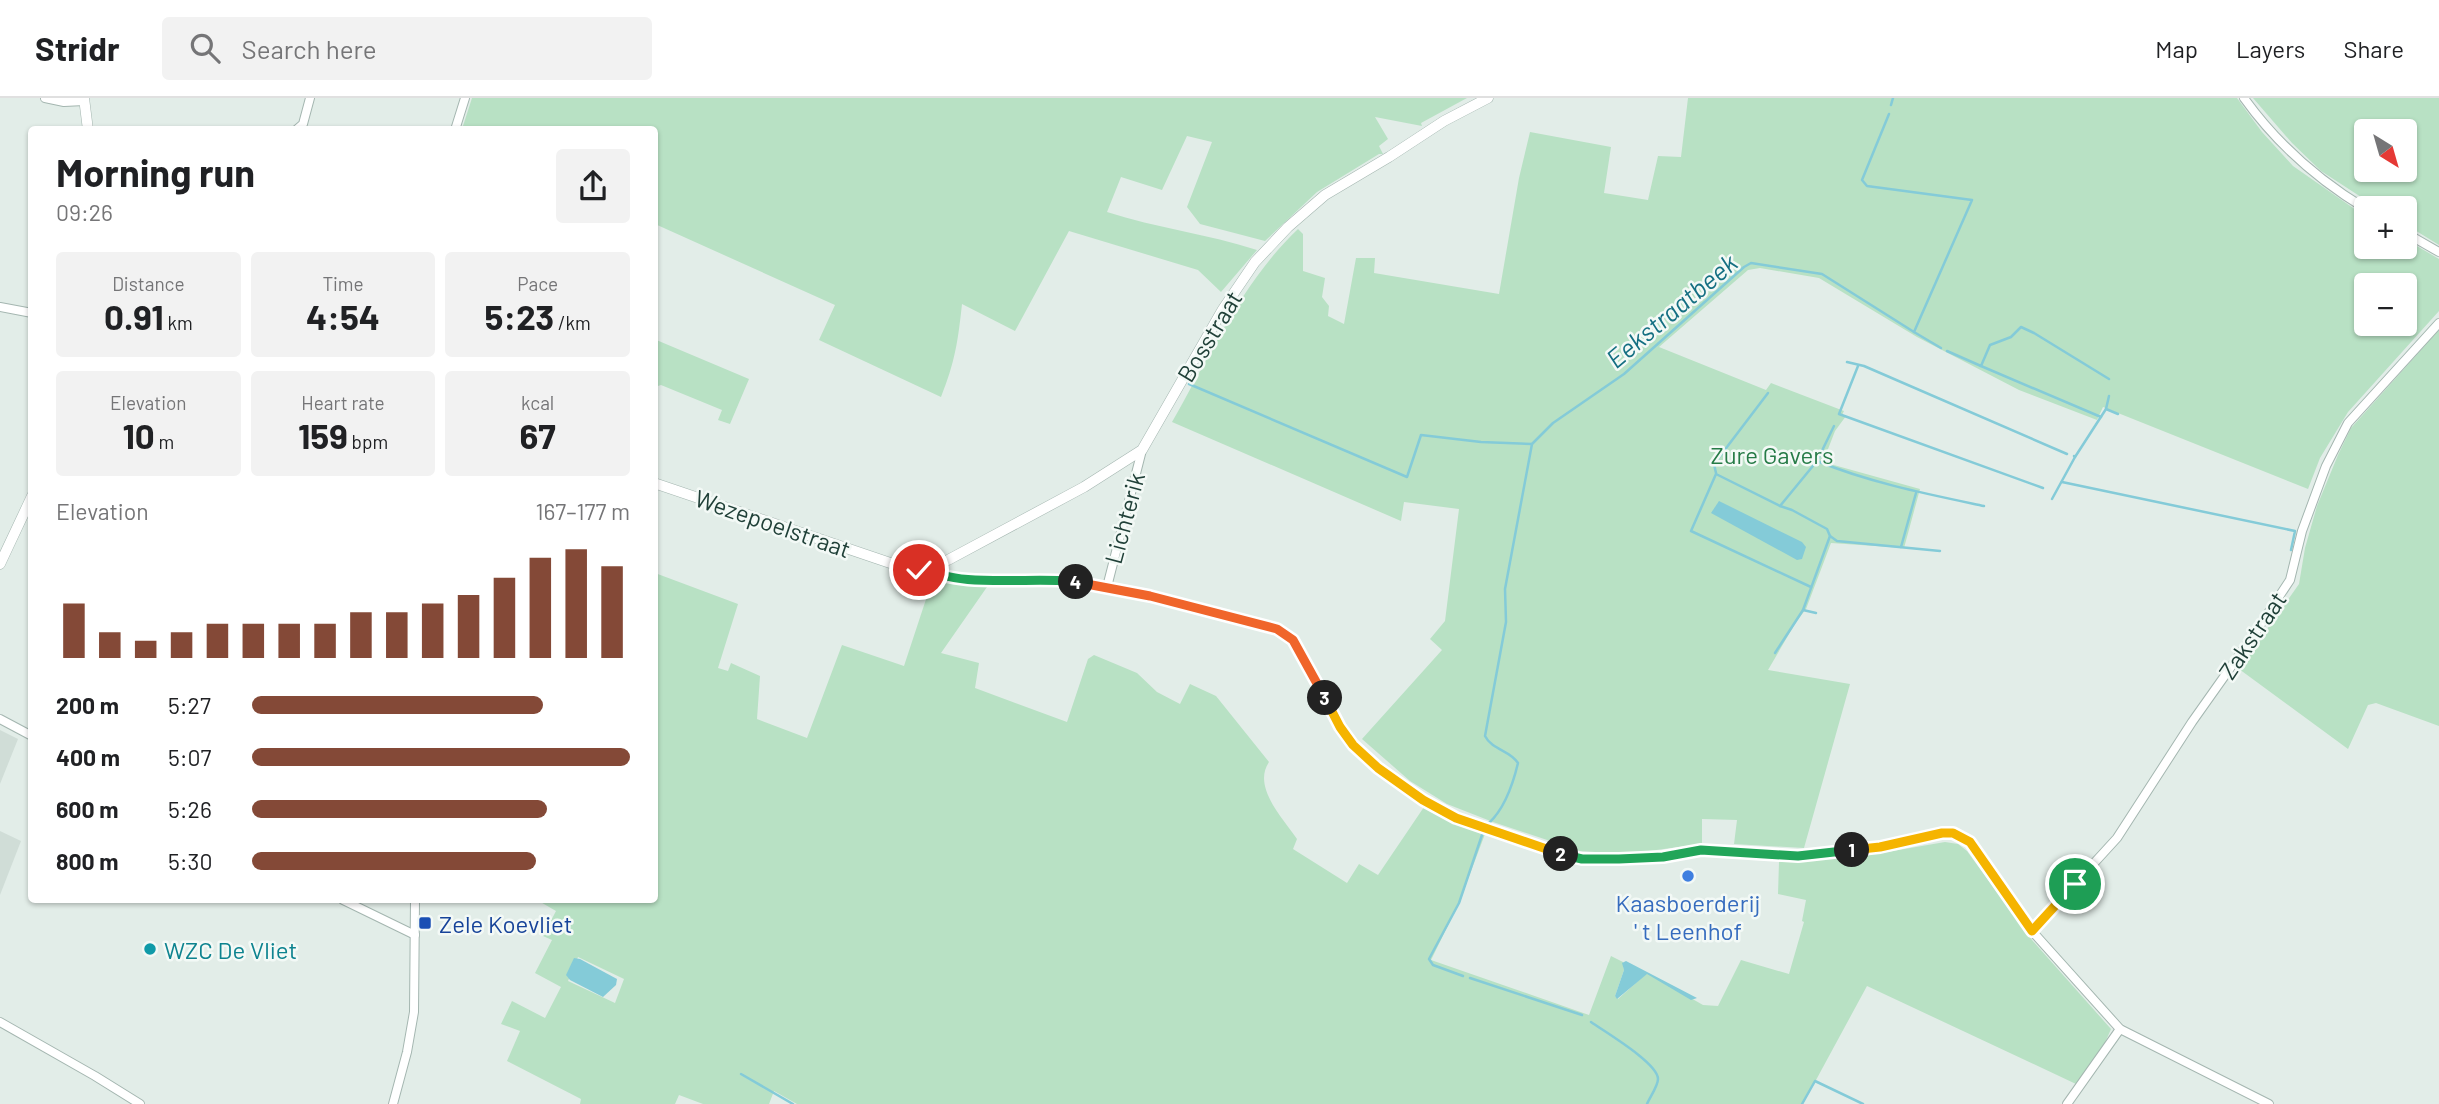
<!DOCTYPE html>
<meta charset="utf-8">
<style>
:root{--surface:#fff;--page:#f2f2f2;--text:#202124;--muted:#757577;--line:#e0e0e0;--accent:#844937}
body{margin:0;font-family:Barlow,sans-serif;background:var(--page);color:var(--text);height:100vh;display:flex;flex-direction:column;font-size:26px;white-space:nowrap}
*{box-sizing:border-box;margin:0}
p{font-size:23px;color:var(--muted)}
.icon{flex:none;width:38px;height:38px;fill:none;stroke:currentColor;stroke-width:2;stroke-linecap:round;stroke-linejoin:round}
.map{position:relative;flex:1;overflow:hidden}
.side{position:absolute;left:28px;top:28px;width:630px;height:777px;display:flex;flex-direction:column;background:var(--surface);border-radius:7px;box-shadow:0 2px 5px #0004}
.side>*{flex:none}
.needle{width:46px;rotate:143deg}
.fabs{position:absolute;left:2354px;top:21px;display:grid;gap:14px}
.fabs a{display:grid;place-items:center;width:63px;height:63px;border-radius:7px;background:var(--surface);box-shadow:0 2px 5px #0004;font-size:35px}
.pin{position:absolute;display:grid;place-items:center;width:60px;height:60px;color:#fff;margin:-30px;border:4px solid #fff;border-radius:50%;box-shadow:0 2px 7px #0007}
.km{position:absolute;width:35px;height:35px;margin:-18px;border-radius:50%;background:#222;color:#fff;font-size:19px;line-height:35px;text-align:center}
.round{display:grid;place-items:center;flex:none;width:74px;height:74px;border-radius:7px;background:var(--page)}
.summary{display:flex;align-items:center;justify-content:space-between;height:119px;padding:0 28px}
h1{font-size:38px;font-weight:700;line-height:52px}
.metrics{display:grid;grid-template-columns:repeat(3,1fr);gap:10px;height:119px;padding:7px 28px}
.metrics div{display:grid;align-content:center;border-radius:7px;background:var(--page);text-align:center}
.metrics b{font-size:35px;font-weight:700}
.metrics small{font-size:19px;font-weight:400}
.metrics p{font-size:19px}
.chart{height:196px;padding:14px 28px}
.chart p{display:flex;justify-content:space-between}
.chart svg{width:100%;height:126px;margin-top:7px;stroke:var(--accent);stroke-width:6}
ul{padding:0 28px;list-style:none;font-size:23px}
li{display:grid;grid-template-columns:112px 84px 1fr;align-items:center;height:52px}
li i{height:18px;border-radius:9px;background:var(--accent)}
header{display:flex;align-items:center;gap:42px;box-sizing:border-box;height:98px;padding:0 35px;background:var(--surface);border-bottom:2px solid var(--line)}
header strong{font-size:33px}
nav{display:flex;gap:38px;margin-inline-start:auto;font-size:24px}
.search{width:490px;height:63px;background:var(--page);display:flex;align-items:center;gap:18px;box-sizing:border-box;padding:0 24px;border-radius:7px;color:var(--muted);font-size:26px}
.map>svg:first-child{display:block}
</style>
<header>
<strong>Stridr</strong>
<div class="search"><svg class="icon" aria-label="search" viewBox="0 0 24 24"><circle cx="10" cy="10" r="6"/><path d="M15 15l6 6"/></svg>Search here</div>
<nav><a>Map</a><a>Layers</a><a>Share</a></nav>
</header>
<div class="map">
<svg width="2439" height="1006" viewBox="0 0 2439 1006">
<rect width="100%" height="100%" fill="#e2ede8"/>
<!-- built -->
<g fill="#d0ddd7">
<polygon points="0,632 18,641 0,686"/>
<polygon points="0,733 21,743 0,797"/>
</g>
<!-- green -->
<g fill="#b8e1c4" fill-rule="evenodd">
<path d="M472,0H1467L1421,25L1422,28L1375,19L1388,41L1379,48L1383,56H1379L1317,94L1265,143L1200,126L1187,109L1212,44L1187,38L1162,92L1121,79L1107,114C1156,130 1208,136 1257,152L1221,194L1198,172L1069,133L1015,233L962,206C958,243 955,264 941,299L819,242L835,207L655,126L654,32L462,31Z"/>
<path d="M1688,0H2237L2262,34L2293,68L2366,119V149H2404L2405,141L2439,161V213L2348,314L2320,360L2308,391L2103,309L2097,322L2019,292L1917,239L1819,180L1760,170L1748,172L1659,249L1766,292L1771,285L1844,313L1842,317L1846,318L1835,333L1823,364L1920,391L1904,450L1831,445L1806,511L1796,524L1768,572L1850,586L1804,750L1734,746L1737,722L1702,721V746L1626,756L1580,753L1493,724L1447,706L1410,683L1362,641L1442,552L1430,541L1445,523L1459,411L1404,404L1401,423L1172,324C1210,258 1242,184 1298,131L1303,136V173L1325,180L1322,199L1329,208L1328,218L1344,226L1356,160H1375L1374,175L1499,196L1519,80L1530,34L1611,49L1604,95L1648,102L1658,58L1681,59ZM2366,187H2404V226H2366Z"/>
<path d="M2253,0H2439V147L2405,126L2404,110H2378L2321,73L2292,45ZM2366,33H2404V72H2366Z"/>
<polygon points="2439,232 2439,628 2376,605 2368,607 2348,651 2239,571 2299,486 2305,450 2317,408 2338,357 2351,330"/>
<polygon points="654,241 749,281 730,326 718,322 722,312 661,287 655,289"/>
<path d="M655,475L738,506L718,570L728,573L731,565L760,578L757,621L807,640L842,547L904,568L932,483L987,489L941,555L979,565L975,590L1067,624L1088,561L1094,557L1137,575L1157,594L1180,606L1190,586L1216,598L1269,664C1252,689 1283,720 1297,741L1293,751L1347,785L1359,766L1378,777L1424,709L1485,736L1459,805L1431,862L1589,917L1611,858L1623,864L1624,872L1615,898L1618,901L1647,875L1703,907L1718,908L1741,862L1789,876L1804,824L1802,823L1806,802L1778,796L1779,764L1887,754L1945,744L1958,746L1967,753L2032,842L2111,931L2104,947L2076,986L1867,888L1803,1006H797L774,993L769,1006H703L679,997L675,1006H580L581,1001L507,963L520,933L501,926L512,903L545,920L561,889L535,875L552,842L543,838L556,813L537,802H654ZM578,859L624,881L615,905L568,883Z"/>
</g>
<!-- water -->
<g fill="#84cbd8">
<polygon points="1719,403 1802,444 1806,449 1802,461 1797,462 1711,415"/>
<polygon points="574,860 580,861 617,881 616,887 603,899 570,882 566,877"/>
<polygon points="1626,863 1697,900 1691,902 1647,876 1617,901 1615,898 1624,872 1622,865"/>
</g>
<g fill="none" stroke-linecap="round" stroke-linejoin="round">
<!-- stream -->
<g stroke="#84cbd8" stroke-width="2.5">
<polyline points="1891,7 1893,0"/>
<polyline points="1914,234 1941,250"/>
<polyline points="1947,253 1981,268 1990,247 2011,239 2021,229 2034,235 2109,281"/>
<polyline points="1847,264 1864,268 2067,356"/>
<polyline points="1858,268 1839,316 2043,390"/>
<polyline points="1981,268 2101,319"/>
<polyline points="1189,286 1407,379 1421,337 1481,344 1532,346"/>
<polyline points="2106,311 2109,298"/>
<polyline points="2074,358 2075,359 2106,311 2118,316"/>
<path d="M1817,363C1871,385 1927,396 1984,408"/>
<polyline points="1716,375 1714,366 1768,295"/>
<polyline points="2062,384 2295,433 2291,452"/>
<polyline points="2052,401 2075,359"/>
<polyline points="1780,408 1817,363 1834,328"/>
<polyline points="1901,449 1916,395"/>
<polyline points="1811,489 1691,433 1716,376 1780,408 1792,412 1827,431 1830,438 1837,443 1940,453"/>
<polyline points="1803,512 1816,515"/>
<polyline points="1775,555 1803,512 1830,438"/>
<path d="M1489,725C1504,711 1513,686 1518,665C1510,652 1492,652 1485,638L1506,524L1505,491L1532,346L1553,325L1624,276L1744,169L1751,165L1822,176L1914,234L1972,102L1867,88L1862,82L1889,16"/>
<polyline points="1463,878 1433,867 1429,861 1459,805 1482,737"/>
<polyline points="1470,880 1582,917"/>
<path d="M1591,924C1605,934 1658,965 1658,981C1658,988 1650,999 1647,1006"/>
<polyline points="741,976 793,1006"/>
<polyline points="1802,1006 1815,983 1863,1006"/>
</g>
<!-- minor casing -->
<g stroke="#a4b6b0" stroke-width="10">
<g id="minor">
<polyline points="45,0 64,4 84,3"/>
<path d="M2244,0C2277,46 2318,82 2366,111"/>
<polyline points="296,32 303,26 310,0"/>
<polyline points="455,32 465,0"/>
<polyline points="2404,134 2439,154"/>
<polyline points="0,209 32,215"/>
<path d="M930,470C949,490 1029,480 1057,481C1079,482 1103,488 1126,493C1176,504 1227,518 1277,531L1293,543L1304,559L1340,629L1353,647L1378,669L1423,702L1456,720L1553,754L1582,761H1619L1663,759L1701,752L1798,758L1880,749L1942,735H1953L1962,738L1970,744L2032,833L2120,931L2269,1006"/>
<polyline points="1107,489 1142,352"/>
<polyline points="0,621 32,638"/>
<polyline points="343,802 415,837"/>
<polyline points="2032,833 2117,740 2192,624 2255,535 2290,482 2302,433 2326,368 2348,325 2439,225"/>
<polyline points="0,924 95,978 140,1006"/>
<polyline points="393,1006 407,954 414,914 415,802"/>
<polyline points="2067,1006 2120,931"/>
</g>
</g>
<!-- tertiary casing -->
<g stroke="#a4b6b0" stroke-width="11">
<g id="tertiary">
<polyline points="84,0 88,32"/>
<path d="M654,385L905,470C922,473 932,469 948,462L1084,389L1142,352L1223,211L1255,164L1288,129L1325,97L1389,59L1444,23L1488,0"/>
<polyline points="0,466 32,398"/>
</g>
</g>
<!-- minor -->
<use href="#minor" stroke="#fff" stroke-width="8"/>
<!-- tertiary -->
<use href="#tertiary" stroke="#fff" stroke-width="10"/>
</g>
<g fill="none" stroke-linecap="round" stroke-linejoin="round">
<!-- split-1 casing -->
<g stroke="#fff" stroke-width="14">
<polyline id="split-1" points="1852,752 1880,749 1942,735 1953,735 1970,744 2032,833 2075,786"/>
</g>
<!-- split-2 casing -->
<g stroke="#fff" stroke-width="14">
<polyline id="split-2" points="1561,756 1582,761 1619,761 1663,759 1701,752 1798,758 1852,752"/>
</g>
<!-- split-3 casing -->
<g stroke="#fff" stroke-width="14">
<polyline id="split-3" points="1325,600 1340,629 1353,647 1378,670 1423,702 1456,720 1561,756"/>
</g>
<!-- split-4 casing -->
<g stroke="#fff" stroke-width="14">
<polyline id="split-4" points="1076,484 1150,498 1277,531 1293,542 1325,600"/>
</g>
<!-- split-5 casing -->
<g stroke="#fff" stroke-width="14">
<path id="split-5" d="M919,472L930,470C950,491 1044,478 1076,484"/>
</g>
<!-- split-1 -->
<use href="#split-1" stroke="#f5b400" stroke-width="9"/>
<!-- split-2 -->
<use href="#split-2" stroke="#22a559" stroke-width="9"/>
<!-- split-3 -->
<use href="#split-3" stroke="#f5b400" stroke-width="9"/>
<!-- split-4 -->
<use href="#split-4" stroke="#f0652b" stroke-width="9"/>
<!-- split-5 -->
<use href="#split-5" stroke="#22a559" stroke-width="9"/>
</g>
<!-- markers -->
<circle fill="#3f7fe0" stroke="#f3f9f6" stroke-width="2.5" cx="1688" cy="778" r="7"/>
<rect fill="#1a4fb4" stroke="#f3f9f6" stroke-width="2.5" x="418" y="818" width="14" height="14" rx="3.5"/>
<circle fill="#0f9aa8" stroke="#f3f9f6" stroke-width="2.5" cx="150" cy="851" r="7"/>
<g text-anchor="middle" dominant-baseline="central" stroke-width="5" stroke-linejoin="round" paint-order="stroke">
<!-- street labels -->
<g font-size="24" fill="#204038" stroke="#f3f9f6">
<text transform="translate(1209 238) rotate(-59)">Bosstraat</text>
<text transform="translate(1124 420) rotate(-75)">Lichterik</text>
<text transform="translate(773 425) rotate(19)">Wezepoelstraat</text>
<text transform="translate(2252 537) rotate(-56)">Zakstraat</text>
</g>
<!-- park labels -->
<g font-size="24" fill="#267b47" stroke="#f3f9f6">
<text x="1772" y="356">Zure Gavers</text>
</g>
<!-- shop labels -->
<g font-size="24" fill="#366cbe" stroke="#f3f9f6">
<text x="1688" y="804">Kaasboerderij<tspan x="1688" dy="28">' t Leenhof</tspan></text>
</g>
<!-- transit labels -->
<g font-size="24" fill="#164399" stroke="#f3f9f6" text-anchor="start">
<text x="439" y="825">Zele Koevliet</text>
</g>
<!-- culture labels -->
<g font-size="24" fill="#0d838f" stroke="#f3f9f6" text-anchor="start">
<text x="164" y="851">WZC De Vliet</text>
</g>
<!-- water labels -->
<g font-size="26" font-style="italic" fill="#146f82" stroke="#f3f9f6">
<text transform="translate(1671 212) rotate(-40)">Eekstraatbeek</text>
</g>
</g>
</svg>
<div class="fabs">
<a><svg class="needle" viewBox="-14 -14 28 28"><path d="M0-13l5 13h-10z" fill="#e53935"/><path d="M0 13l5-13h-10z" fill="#757577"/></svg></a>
<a>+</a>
<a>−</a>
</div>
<div class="pin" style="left:2075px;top:786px;background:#1e9e55"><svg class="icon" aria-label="arrive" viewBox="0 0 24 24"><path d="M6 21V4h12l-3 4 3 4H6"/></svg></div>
<div class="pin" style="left:919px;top:472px;background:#d93025"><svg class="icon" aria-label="check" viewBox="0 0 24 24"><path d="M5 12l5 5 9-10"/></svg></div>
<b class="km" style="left:1852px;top:752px">1</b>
<b class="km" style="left:1561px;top:756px">2</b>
<b class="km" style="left:1325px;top:600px">3</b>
<b class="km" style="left:1076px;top:484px">4</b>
<section class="side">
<div class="summary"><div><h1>Morning run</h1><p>09:26</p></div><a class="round"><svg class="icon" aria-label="share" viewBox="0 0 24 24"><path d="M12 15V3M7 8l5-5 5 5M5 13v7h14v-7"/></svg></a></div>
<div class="metrics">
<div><p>Distance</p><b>0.91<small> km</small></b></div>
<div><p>Time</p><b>4:54</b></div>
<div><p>Pace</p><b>5:23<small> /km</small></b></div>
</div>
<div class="metrics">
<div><p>Elevation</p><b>10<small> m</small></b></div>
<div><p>Heart rate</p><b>159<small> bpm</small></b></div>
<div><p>kcal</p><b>67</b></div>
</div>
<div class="chart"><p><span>Elevation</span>167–177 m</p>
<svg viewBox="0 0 160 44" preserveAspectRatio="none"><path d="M5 44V25M15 44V35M25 44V38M35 44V35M45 44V32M55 44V32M65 44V32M75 44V32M85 44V28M95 44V28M105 44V25M115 44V22M125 44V16M135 44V9M145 44V6M155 44V12"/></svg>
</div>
<ul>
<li><b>200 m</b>5:27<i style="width:77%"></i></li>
<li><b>400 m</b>5:07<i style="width:100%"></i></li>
<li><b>600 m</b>5:26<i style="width:78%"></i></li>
<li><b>800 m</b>5:30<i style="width:75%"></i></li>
</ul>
</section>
</div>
